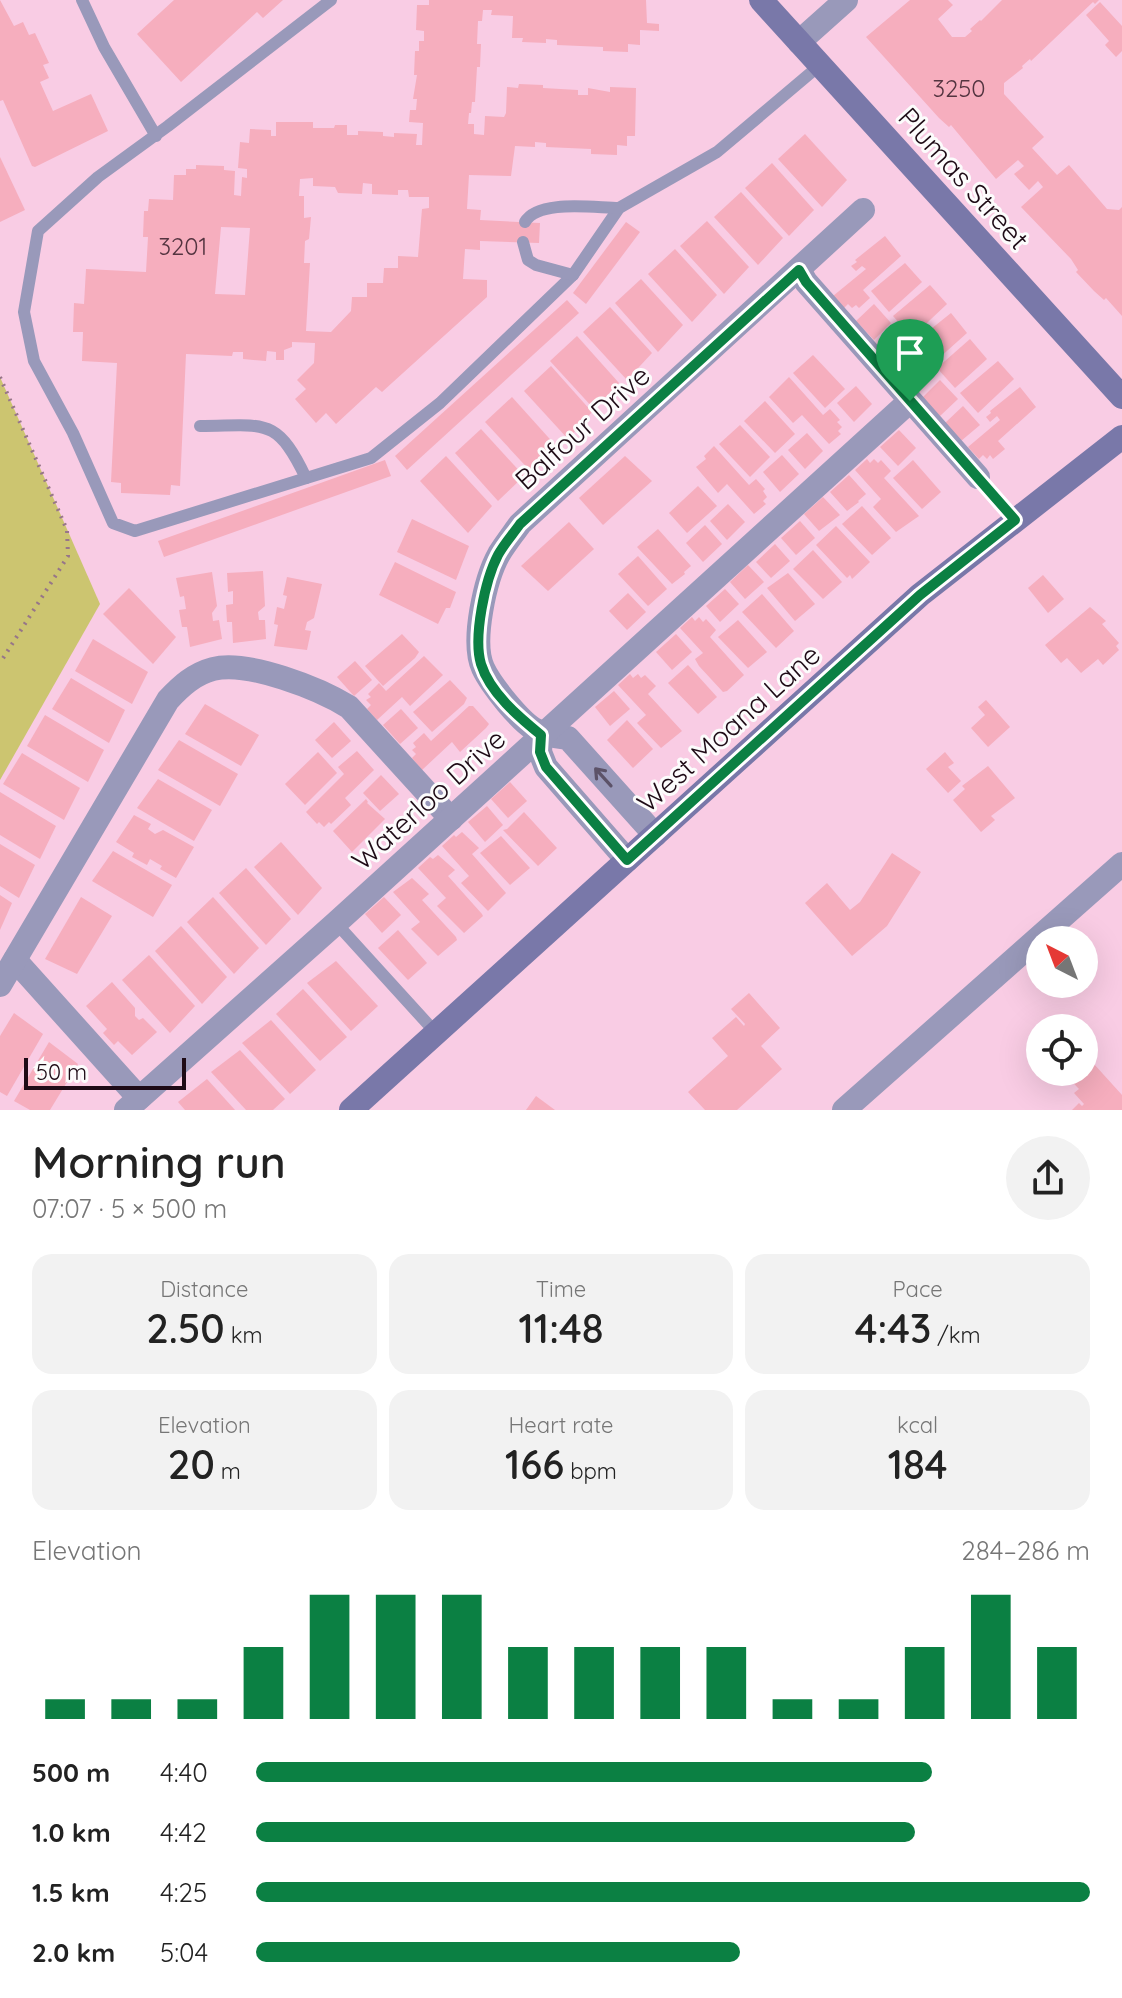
<!DOCTYPE html>
<meta charset="utf-8">
<style>
:root{--surface:#fff;--page:#f2f2f2;--text:#222;--muted:#767676;--accent:#0b8043}
body{margin:0;font-family:Quicksand,sans-serif;background:var(--page);color:var(--text);height:100vh;display:flex;flex-direction:column;font-size:30px;white-space:nowrap}
*{box-sizing:border-box;margin:0}
p{font-size:26px;color:var(--muted)}
.icon{flex:none;width:44px;height:44px;fill:none;stroke:currentColor;stroke-width:2;stroke-linecap:round;stroke-linejoin:round}
.map{position:relative;height:1110px;overflow:hidden}
.sheet{display:flex;flex-direction:column;background:var(--surface);flex:1}
.sheet>*{flex:none}
.needle{width:52px;rotate:318deg}
.controls{position:absolute;left:1026px;top:926px;display:grid;gap:16px}
.controls a{display:grid;place-items:center;width:72px;height:72px;border-radius:50%;background:var(--surface);box-shadow:0 8px 32px #0002;font-size:40px}
.scale{position:absolute;left:24px;bottom:20px;width:162px;box-sizing:border-box;padding-left:8px;border:4px solid #1e0b16;border-top:0;font-size:22px;line-height:28px;white-space:nowrap;color:#1e0b16;-webkit-text-stroke:6px #fcfcfc;paint-order:stroke}
.pin{position:absolute;display:grid;place-items:center;width:68px;height:68px;color:#fff;margin:-82px -34px;border-radius:50% 50% 50% 0;rotate:-45deg;box-shadow:0 0 8px #0007}
.pin .icon{rotate:45deg}
.round{display:grid;place-items:center;flex:none;width:84px;height:84px;border-radius:42px;background:var(--page)}
.overview{display:flex;align-items:center;justify-content:space-between;height:136px;padding:0 32px}
h1{font-size:44px;font-weight:600;line-height:60px}
.stats{display:grid;grid-template-columns:repeat(3,1fr);gap:12px;height:136px;padding:8px 32px}
.stats div{display:grid;align-content:center;border-radius:20px;background:var(--page);text-align:center}
.stats b{font-size:40px;font-weight:600}
.stats small{font-size:22px;font-weight:400}
.stats p{font-size:22px}
.chart{height:224px;padding:16px 32px}
.chart p{display:flex;justify-content:space-between}
.chart svg{width:100%;height:144px;margin-top:8px;stroke:var(--accent);stroke-width:6}
ul{padding:0 32px;list-style:none;font-size:26px}
li{display:grid;grid-template-columns:128px 96px 1fr;align-items:center;height:60px}
li i{height:20px;border-radius:10px;background:var(--accent)}
.map>svg:first-child{display:block}
</style>
<div class="map">
<svg width="1122" height="1110" viewBox="0 0 1122 1110">
<rect width="100%" height="100%" fill="#f9cce4"/>
<!-- green -->
<polygon fill="#ccc570" points="0,377 100,604 0,780"/>
<!-- building -->
<g fill="#f6aebe" fill-rule="evenodd">
<polygon points="0,0 14,26 23,22 29,35 35,33 49,63 43,65 49,78 40,82 53,111 91,94 108,131 35,167 32,166 3,100 0,101"/>
<polygon points="174,0 283,0 263,18 257,12 181,82 137,34"/>
<path d="M429,0H646L647,23L659,24V31L640,30V45L628,44V52L603,51V47L557,45V40L546,39V43L522,42L523,38H512L513,16L491,15L492,10H483L482,21H478L477,44H481L480,67H477L475,102H472L471,113H469L468,124H474V134L484,135L485,116L504,117L506,113L507,87L518,88L519,84L543,85V88L578,90V95H588V88L610,92V87L636,88L635,136H627V146L617,145V155L591,154V149L546,147V143L535,142V147L515,146L511,176L469,175L467,209L481,210L480,220L540,223L539,243L480,241V250L465,249L463,279L487,280V297L382,392L376,387L336,424L326,413L316,423L295,399L306,389L297,380L314,363L315,343L292,342V347L284,350V360H276V352L267,351L266,361L243,359V352H233L232,356L186,354L180,486L171,485L170,495L121,493V483L111,482L117,363L82,361L83,332H73L74,303L84,304L86,269L146,272L148,237H143L144,211H148L149,199L173,200L174,175H186V169H196V165L224,166V170L235,171L234,195L241,196L242,177L247,178V169L238,168L240,142L249,143L250,129L271,130V136H276V122H313V128H334L335,125H347V135H358V131L383,132V136L394,137V133L417,134L416,145H422L423,123L409,122L410,110H416L417,99H413L417,75H414L415,51H419V41H424V31L416,30L417,5H429ZM313,178V186L335,187L338,193L362,194L363,183L372,184V194L398,195V190H408L409,197H429V208L422,209L418,257L398,256V268H384L383,283H367V297H352L351,311L331,332L306,331L310,263H304L305,241L309,239L311,217L304,218V196H299L300,179ZM221,227L250,228L245,295L215,294Z"/>
<polygon points="910,0 948,0 953,5 938,19 952,37 965,37 972,31 970,29 980,20 981,21 1002,0 1099,0 1095,4 1093,2 1031,61 1030,59 1022,66 1023,68 1004,83 1004,94 1044,137 1032,148 1057,175 1069,165 1107,209 1119,210 1122,207 1122,316 1106,298 1104,300 1094,291 1076,272 1078,270 1071,259 1021,207 1043,187 1038,181 1029,190 1014,174 1024,166 1018,160 996,179 951,125 949,127 939,118 866,37"/>
<polygon points="1100,2 1122,26 1122,51 1116,57 1105,45 1109,41 1086,15"/>
<polygon points="805,134 847,180 822,207 778,159"/>
<polygon points="0,157 25,210 0,222"/>
<polygon points="772,163 814,210 789,236 745,188"/>
<polygon points="741,192 783,238 758,265 714,217"/>
<polygon points="707,221 749,267 724,294 680,246"/>
<polygon points="626,222 640,232 586,304 573,293"/>
<polygon points="885,236 901,256 863,290 870,298 859,308 856,305 852,308 848,304 844,308 833,296 866,269 862,266 856,271 851,266 857,262 855,260"/>
<polygon points="675,249 717,295 692,322 648,274"/>
<polygon points="905,263 922,282 889,312 871,291"/>
<polygon points="641,279 683,325 658,352 615,303"/>
<polygon points="930,285 947,304 912,337 893,316"/>
<polygon points="567,300 579,313 407,470 395,456"/>
<polygon points="874,304 891,323 874,340 856,321"/>
<polygon points="610,307 652,353 627,380 583,332"/>
<polygon points="951,313 967,333 929,367 935,375 924,384 921,381 917,384 914,381 909,385 899,373 931,345 928,342 921,348 917,343 922,339 921,337"/>
<polygon points="895,331 913,349 895,366 877,348"/>
<polygon points="577,336 619,383 594,409 550,361"/>
<polygon points="970,339 987,359 955,388 937,368"/>
<polygon points="813,355 845,389 825,408 793,373"/>
<polygon points="998,361 1014,379 978,413 960,393"/>
<polygon points="551,366 592,412 568,439 524,391"/>
<polygon points="789,377 823,415 830,409 840,420 837,422 842,427 838,431 841,434 829,444 802,415 793,423 769,397"/>
<polygon points="940,380 958,399 940,416 922,398"/>
<polygon points="856,386 872,404 854,422 837,403"/>
<polygon points="1020,387 1036,407 998,441 1005,449 993,459 990,455 987,459 983,455 979,459 968,447 1000,420 997,416 990,422 986,417 991,413 990,411"/>
<polygon points="512,397 557,447 533,474 485,422"/>
<polygon points="765,401 795,434 775,453 744,421"/>
<polygon points="963,406 980,425 961,441 945,423"/>
<polygon points="740,425 770,457 750,477 719,444"/>
<polygon points="481,429 524,476 498,501 455,453"/>
<polygon points="899,430 916,448 898,466 880,447"/>
<polygon points="807,433 823,451 805,469 788,450"/>
<polygon points="714,446 749,485 756,479 765,489 763,491 767,497 763,501 766,504 754,514 727,484 718,493 696,467 706,459 704,456"/>
<polygon points="782,455 799,474 780,492 763,472"/>
<polygon points="446,456 492,506 468,533 420,481"/>
<polygon points="625,456 652,481 603,525 579,498"/>
<polygon points="867,459 870,463 874,459 878,463 881,460 891,471 884,478 919,516 896,532 873,507 881,499 855,470"/>
<polygon points="385,460 391,476 164,557 158,541"/>
<polygon points="913,460 941,492 922,509 893,478"/>
<polygon points="849,475 866,494 858,501 859,502 847,511 830,492"/>
<polygon points="698,486 717,506 687,533 669,513"/>
<polygon points="823,497 840,515 819,531 804,514"/>
<polygon points="728,504 745,522 727,540 710,521"/>
<polygon points="862,506 891,538 872,555 842,524"/>
<polygon points="412,519 469,546 456,580 397,552"/>
<polygon points="800,521 815,538 796,555 781,538"/>
<polygon points="569,522 594,549 548,591 521,566"/>
<polygon points="705,525 722,544 703,562 686,543"/>
<polygon points="836,526 870,562 852,579 850,575 847,578 816,545"/>
<polygon points="658,529 691,566 684,572 685,574 672,584 637,547"/>
<polygon points="775,544 790,561 771,578 756,562"/>
<polygon points="813,550 842,582 823,599 793,569"/>
<polygon points="638,556 667,589 648,606 618,574"/>
<polygon points="395,562 456,592 450,608 446,608 438,624 379,595"/>
<polygon points="748,565 764,582 745,599 730,582"/>
<polygon points="263,571 265,606 258,612 259,620 265,620 266,639 233,643 232,622 227,622 226,605 233,604 233,591 228,592 227,573"/>
<polygon points="212,572 217,606 212,613 213,621 219,620 222,639 190,647 187,627 182,627 179,610 186,609 184,596 180,597 176,578"/>
<polygon points="788,573 815,604 795,621 767,588"/>
<polygon points="1043,575 1064,599 1048,613 1028,588"/>
<polygon points="287,577 322,584 314,618 307,622 305,630 311,631 307,650 274,646 278,625 274,624 277,607 284,609 287,596 283,595"/>
<polygon points="129,588 176,637 153,664 103,614"/>
<polygon points="725,589 739,604 720,622 706,606"/>
<polygon points="628,593 646,612 627,630 609,611"/>
<polygon points="762,594 794,631 776,648 742,612"/>
<polygon points="1090,607 1106,621 1102,624 1119,643 1116,646 1119,650 1103,665 1098,659 1081,673 1067,658 1061,663 1045,645"/>
<polygon points="692,617 695,621 699,617 703,622 706,619 716,630 710,637 744,675 727,691 723,692 699,666 695,659 703,653 680,628"/>
<polygon points="738,620 767,652 748,668 718,637"/>
<polygon points="402,634 419,652 415,658 383,686 365,666"/>
<polygon points="676,634 692,652 672,670 656,652"/>
<polygon points="93,639 148,672 132,704 75,671"/>
<polygon points="424,656 443,675 410,706 402,697 377,720 367,709 371,705 366,700 371,697 368,694 379,683 386,691"/>
<polygon points="355,661 372,680 354,696 337,677"/>
<polygon points="688,665 717,697 698,714 668,683"/>
<polygon points="630,674 633,678 638,674 641,678 645,675 656,686 648,694 682,731 661,748 637,723 646,715 618,685"/>
<polygon points="71,678 125,710 109,743 52,709"/>
<polygon points="450,680 467,698 464,704 432,732 413,712"/>
<polygon points="614,691 630,709 610,726 595,707"/>
<polygon points="986,700 1010,727 988,747 971,728 985,715 978,707"/>
<polygon points="205,704 259,735 241,766 185,734"/>
<polygon points="469,706 473,706 489,724 486,728 460,752 452,742 422,770 412,758 416,754 412,750 416,747 413,743 424,733 431,741"/>
<polygon points="401,709 418,728 400,744 383,725"/>
<polygon points="45,715 104,750 88,782 27,746"/>
<polygon points="627,720 653,749 633,768 607,740"/>
<polygon points="334,722 351,741 332,758 315,740"/>
<polygon points="179,740 238,774 220,806 158,770"/>
<polygon points="357,751 374,770 345,798 351,805 331,824 329,822 324,827 319,822 317,824 306,812 344,774 338,767"/>
<polygon points="318,752 337,773 305,805 285,784"/>
<polygon points="945,752 954,763 948,767 961,781 948,793 926,769"/>
<polygon points="22,753 80,788 64,820 3,784"/>
<polygon points="988,766 1015,798 991,816 995,820 981,832 953,800 965,789 962,786"/>
<polygon points="381,775 399,794 380,811 363,793"/>
<polygon points="158,779 212,810 194,841 137,808"/>
<polygon points="510,782 527,801 508,818 491,799"/>
<polygon points="0,792 56,826 40,859 0,835"/>
<polygon points="366,799 368,802 367,803 385,819 352,852 333,831"/>
<polygon points="487,806 503,825 485,842 468,822"/>
<polygon points="524,812 557,848 538,866 503,830 507,829"/>
<polygon points="134,815 151,824 148,829 155,834 163,830 194,847 176,878 160,869 162,866 150,859 147,865 132,857 134,853 116,842"/>
<polygon points="462,832 479,848 472,854 506,893 488,911 461,883 469,876 442,846 454,835 456,837"/>
<polygon points="501,836 530,868 510,885 480,853"/>
<polygon points="281,842 322,888 298,915 254,867"/>
<polygon points="0,844 35,865 19,898 0,886"/>
<polygon points="113,851 172,885 153,917 92,881"/>
<polygon points="892,853 921,872 887,926 852,956 805,903 827,883 850,910 860,902"/>
<polygon points="438,855 455,870 448,876 482,914 483,916 464,933 437,906 446,898 418,868 430,857 433,859"/>
<polygon points="246,868 291,919 266,945 219,893"/>
<polygon points="412,878 429,894 422,900 456,937 457,940 438,956 411,929 420,922 393,892"/>
<polygon points="0,895 12,903 0,930"/>
<polygon points="81,897 112,916 77,974 45,959"/>
<polygon points="213,897 259,948 234,974 187,922"/>
<polygon points="384,897 401,915 382,933 365,914"/>
<polygon points="181,926 227,977 202,1004 155,951"/>
<polygon points="398,930 427,963 408,980 378,948"/>
<polygon points="149,955 195,1006 170,1033 122,980"/>
<polygon points="336,961 378,1006 351,1031 307,983"/>
<polygon points="112,982 135,1008 135,1016 139,1020 143,1018 157,1032 132,1055 118,1041 114,1045 103,1033 107,1029 86,1006"/>
<polygon points="303,989 347,1037 320,1061 276,1014"/>
<polygon points="749,993 780,1028 761,1046 782,1069 737,1110 705,1110 688,1092 728,1056 712,1038 736,1017 744,1026 745,1024 731,1009"/>
<polygon points="14,1013 43,1034 7,1096 0,1092 0,1036"/>
<polygon points="271,1020 316,1070 290,1094 242,1043"/>
<polygon points="49,1042 78,1064 50,1110 30,1110 14,1101"/>
<polygon points="240,1050 285,1099 273,1110 246,1110 211,1072"/>
<polygon points="1084,1053 1122,1095 1122,1110 1072,1110 1079,1103 1082,1106 1084,1104 1074,1093 1079,1089 1063,1072 1084,1072"/>
<polygon points="207,1079 235,1110 185,1110 178,1102"/>
<polygon points="536,1096 555,1110 526,1110"/>
</g>
<g fill="none" stroke-linecap="round" stroke-linejoin="round">
<!-- path -->
<polyline stroke="#977688" stroke-width="4" stroke-dasharray="2 6" stroke-linecap="butt" points="0,377 67,530 68,556 0,663"/>
<!-- lane -->
<g stroke="#9999ba" stroke-width="12">
<polyline points="82,0 104,47 156,136"/>
<polyline points="331,0 168,126 98,177 38,231 24,312 34,361 73,433 113,523 135,531 371,458 440,403 573,275 619,208 717,152 820,65"/>
<path d="M525,222C538,199 595,208 619,208"/>
<polyline points="523,242 528,260 536,265 573,275"/>
<path d="M200,426C264,426 276,415 306,478"/>
<polyline points="978,477 1015,520"/>
<polyline points="336,923 436,1033"/>
</g>
<!-- street -->
<g stroke="#9999ba" stroke-width="24">
<polyline points="799,42 846,0"/>
<polyline points="799,270 806,282 978,477"/>
<polyline points="541,735 540,752 546,767 627,860"/>
<path d="M655,835L568,738C536,735 528,728 507,703C498,692 489,681 483,668C471,642 485,579 499,554C505,544 513,534 520,524L863,210"/>
<polyline points="15,960 139,1098"/>
<path d="M0,985L168,700C181,686 194,674 213,669C248,660 320,689 349,707L451,819"/>
<polyline points="126,1110 336,923 910,401"/>
<polyline points="844,1110 1122,864"/>
</g>
<!-- secondary -->
<g stroke="#7978a9" stroke-width="24">
<polyline points="761,0 1122,397"/>
<polyline points="351,1110 920,595 1122,437"/>
</g>
</g>
<!-- one-way arrows -->
<defs><path id="oneway-shaft" d="M-6 0H5M1.5-3L5.5 0L1.5 3" fill="none" stroke-width="1.6" stroke-linecap="round" stroke-linejoin="round" transform="scale(2)"/></defs>
<use stroke="#5c5268" href="#oneway-shaft" transform="translate(603 777) rotate(-132)"/>
<g fill="none" stroke-linecap="round" stroke-linejoin="round">
<!-- route casing -->
<g stroke="#fff" stroke-width="16">
<path id="route" d="M799,270L806,282L1015,520L920,595L627,860L546,767L540,752L541,735C519,717 490,693 481,664C473,637 485,580 498,555C504,544 513,534 520,524Z"/>
</g>
<!-- route -->
<use href="#route" stroke="#0b8043" stroke-width="10"/>
</g>
<g text-anchor="middle" dominant-baseline="central" stroke-width="6" stroke-linejoin="round" paint-order="stroke">
<!-- number labels -->
<g font-size="24" fill="#543440">
<text x="959" y="88">3250</text>
<text x="183" y="246">3201</text>
</g>
<!-- street labels -->
<g font-size="28" fill="#1e0b16" stroke="#fcfcfc">
<text transform="translate(964 178) rotate(48)">Plumas Street</text>
<text transform="translate(582 427) rotate(-42)">Balfour Drive</text>
<text transform="translate(728 728) rotate(-42)">West Moana Lane</text>
<text transform="translate(428 799) rotate(-42)">Waterloo Drive</text>
</g>
</g>
</svg>
<div class="controls">
<a><svg class="needle" viewBox="-14 -14 28 28"><path d="M0-13l5 13h-10z" fill="#e53935"/><path d="M0 13l5-13h-10z" fill="#767676"/></svg></a>
<a><svg class="icon" aria-label="locate" viewBox="0 0 24 24"><circle cx="12" cy="12" r="6"/><path d="M12 2v4M12 18v4M2 12h4M18 12h4"/></svg></a>
</div>
<div class="scale">50 m</div>
<div class="pin" style="left:910px;top:401px;background:#1e9e55"><svg class="icon" aria-label="arrive" viewBox="0 0 24 24"><path d="M6 21V4h12l-3 4 3 4H6"/></svg></div>
</div>
<section class="sheet">
<div class="overview"><div><h1>Morning run</h1><p>07:07 · 5 × 500 m</p></div><a class="round"><svg class="icon" aria-label="share" viewBox="0 0 24 24"><path d="M12 15V3M7 8l5-5 5 5M5 13v7h14v-7"/></svg></a></div>
<div class="stats">
<div><p>Distance</p><b>2.50<small> km</small></b></div>
<div><p>Time</p><b>11:48</b></div>
<div><p>Pace</p><b>4:43<small> /km</small></b></div>
</div>
<div class="stats">
<div><p>Elevation</p><b>20<small> m</small></b></div>
<div><p>Heart rate</p><b>166<small> bpm</small></b></div>
<div><p>kcal</p><b>184</b></div>
</div>
<div class="chart"><p><span>Elevation</span>284–286 m</p>
<svg viewBox="0 0 160 44" preserveAspectRatio="none"><path d="M5 44V38M15 44V38M25 44V38M35 44V22M45 44V6M55 44V6M65 44V6M75 44V22M85 44V22M95 44V22M105 44V22M115 44V38M125 44V38M135 44V22M145 44V6M155 44V22"/></svg>
</div>
<ul>
<li><b>500 m</b>4:40<i style="width:81%"></i></li>
<li><b>1.0 km</b>4:42<i style="width:79%"></i></li>
<li><b>1.5 km</b>4:25<i style="width:100%"></i></li>
<li><b>2.0 km</b>5:04<i style="width:58%"></i></li>
</ul>
</section>
